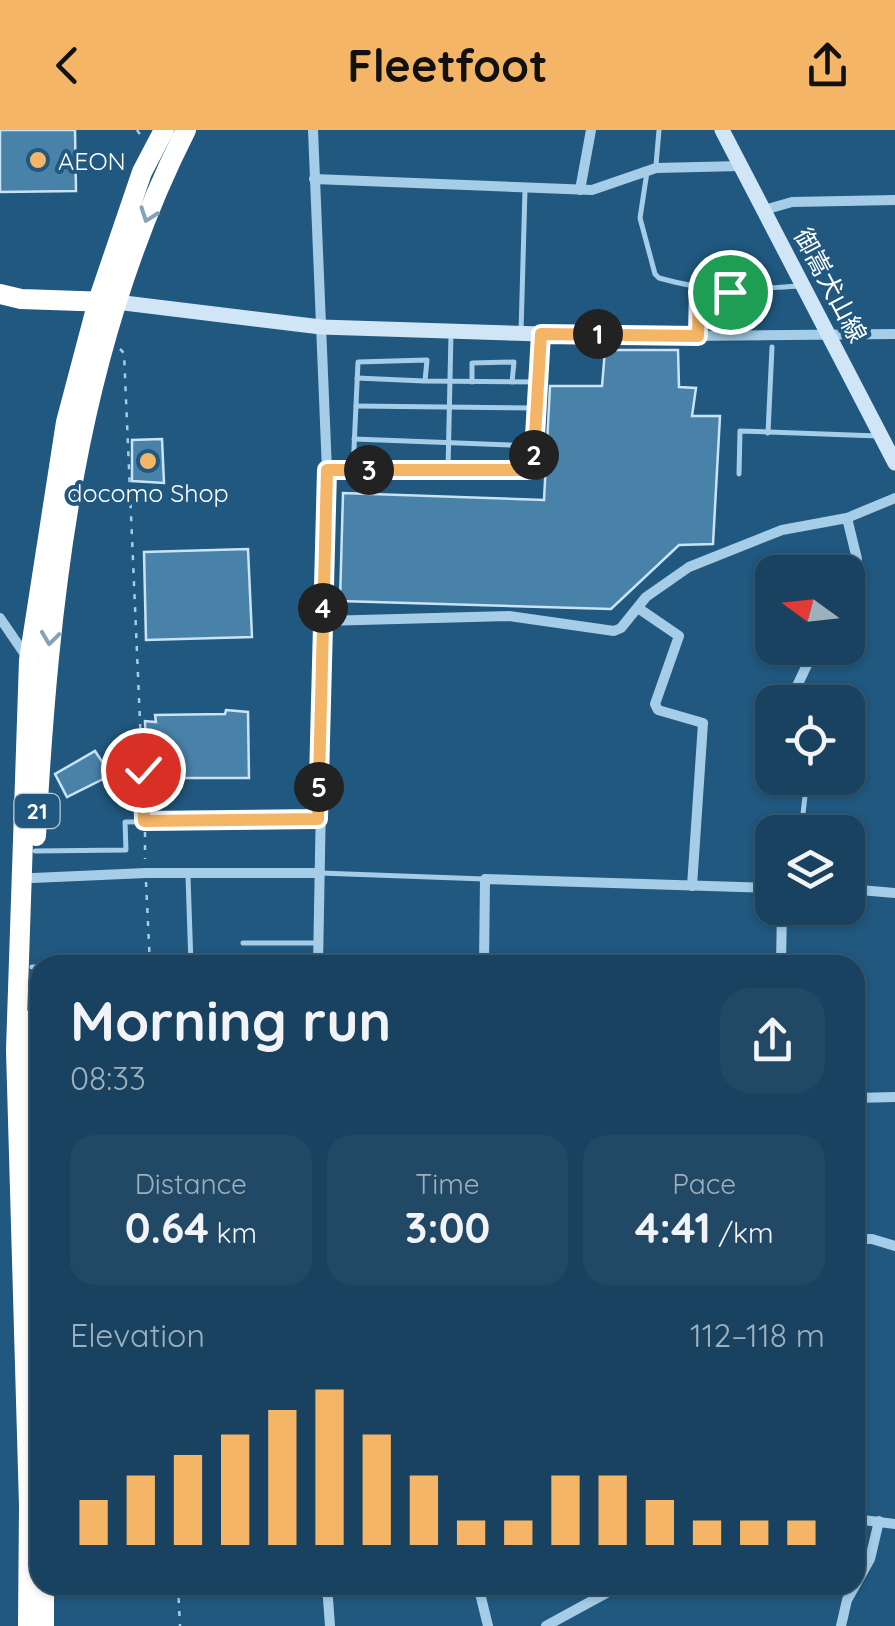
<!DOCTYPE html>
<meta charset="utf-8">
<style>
:root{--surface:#18425f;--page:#214965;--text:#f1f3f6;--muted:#9fb0bd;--line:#365b74;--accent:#f5b566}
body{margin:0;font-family:Quicksand,"Noto Sans JP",sans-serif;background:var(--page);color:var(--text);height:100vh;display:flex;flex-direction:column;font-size:38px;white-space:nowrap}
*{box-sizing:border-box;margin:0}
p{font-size:32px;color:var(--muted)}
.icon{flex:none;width:55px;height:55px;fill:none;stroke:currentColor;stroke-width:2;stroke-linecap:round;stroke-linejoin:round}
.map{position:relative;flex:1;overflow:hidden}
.details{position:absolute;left:30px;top:825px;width:835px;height:640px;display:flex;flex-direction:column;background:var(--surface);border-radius:30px;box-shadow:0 2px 8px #0004,0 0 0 2px var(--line)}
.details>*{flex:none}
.needle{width:65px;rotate:285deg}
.tools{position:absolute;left:755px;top:425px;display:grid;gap:20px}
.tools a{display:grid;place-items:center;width:110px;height:110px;border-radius:20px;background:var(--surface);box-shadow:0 2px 8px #0004,0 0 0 2px var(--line);font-size:50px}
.pin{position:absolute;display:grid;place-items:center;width:85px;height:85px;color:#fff;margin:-42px;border:5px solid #fff;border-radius:50%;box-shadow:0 2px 10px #0007}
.km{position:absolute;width:50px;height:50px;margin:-25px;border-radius:50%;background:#222;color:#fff;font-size:28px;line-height:50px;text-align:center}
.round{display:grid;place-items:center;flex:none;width:105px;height:105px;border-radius:30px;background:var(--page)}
.headline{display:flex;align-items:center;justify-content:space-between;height:170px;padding:0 40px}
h1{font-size:55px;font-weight:700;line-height:75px}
.metrics{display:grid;grid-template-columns:repeat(3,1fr);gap:15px;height:170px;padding:10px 40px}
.metrics div{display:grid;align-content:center;border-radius:25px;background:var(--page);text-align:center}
.metrics b{font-size:42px;font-weight:700}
.metrics small{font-size:28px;font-weight:400}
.metrics p{font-size:28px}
.chart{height:280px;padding:20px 40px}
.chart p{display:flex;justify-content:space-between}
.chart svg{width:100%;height:180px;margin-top:10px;stroke:var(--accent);stroke-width:6}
header{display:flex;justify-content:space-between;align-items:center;height:130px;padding:0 40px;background:var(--accent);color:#111;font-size:45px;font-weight:700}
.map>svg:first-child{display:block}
</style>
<header><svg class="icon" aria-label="back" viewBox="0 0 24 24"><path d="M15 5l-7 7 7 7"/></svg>Fleetfoot<svg class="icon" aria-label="share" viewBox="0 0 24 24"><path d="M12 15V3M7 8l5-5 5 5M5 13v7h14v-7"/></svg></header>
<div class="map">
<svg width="895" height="1496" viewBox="0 0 895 1496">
<rect width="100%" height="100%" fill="#20587f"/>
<!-- building -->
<g fill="#4982a9" stroke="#c9e4f6" stroke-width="2.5">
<polygon points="0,0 75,0 76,61 0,62"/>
<polygon points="605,220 678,220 679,257 696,258 692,286 720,286 713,414 679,415 611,479 340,471 343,363 544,370 550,256 602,256"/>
<polygon points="162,309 164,353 132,351 132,310"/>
<polygon points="248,419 252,507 146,510 144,422"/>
<polygon points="226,580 248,582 249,648 147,648 145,591 156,592 155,585 225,584"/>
<polygon points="95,621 111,645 67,667 55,644"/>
</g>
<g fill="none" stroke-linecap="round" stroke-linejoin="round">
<!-- path -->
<g stroke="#a5cde7" stroke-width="2.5" stroke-dasharray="5 8" stroke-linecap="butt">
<polyline points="137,0 141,6"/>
<polyline points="120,219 124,223 144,684"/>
<polyline points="145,702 145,729"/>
<polyline points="146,752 150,835"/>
<polyline points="178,1455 180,1496"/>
</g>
<!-- lane -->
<g stroke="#a5cde7" stroke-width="5">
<polyline points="656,35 659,0"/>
<path d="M647,42L640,88L655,144L659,148C716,164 743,159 801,156"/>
<polyline points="521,202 525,60"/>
<polyline points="698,203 699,159"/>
<polyline points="357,248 424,251"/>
<polyline points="472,252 472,233 514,232 512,252"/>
<polyline points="536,252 425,251 427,230 358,232 353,340 533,340 541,207"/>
<polyline points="356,276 536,278"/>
<polyline points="768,303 772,217"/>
<polyline points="354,309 534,316"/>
<polyline points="448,340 451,203"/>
<polyline points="327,341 353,340"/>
<polyline points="739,344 740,301 878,306"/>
<polyline points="801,702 807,648"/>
<polyline points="834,702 835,690"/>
<polyline points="35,721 126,720 125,692 318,689"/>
<polyline points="320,743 484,749"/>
<polyline points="188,746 191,835"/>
<polyline points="243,813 318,813"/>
<polyline points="32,837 40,837"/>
</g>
<!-- street -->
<g stroke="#a5cde7" stroke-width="10">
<polyline points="313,0 327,341 318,835"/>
<polyline points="314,49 592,60 656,38 741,36"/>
<polyline points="580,60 591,0"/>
<polyline points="764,80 792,72 895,70"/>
<polyline points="541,204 686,206 895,204"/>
<polyline points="847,388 857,429 848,449"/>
<polyline points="638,478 679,506 655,574 658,580 703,593 692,756"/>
<polyline points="0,488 28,529"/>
<polyline points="323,491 509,486 614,501 621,498 646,467 689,437 782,400 847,388 895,368"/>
<polyline points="797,556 815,518"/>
<polyline points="33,748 146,743 317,743"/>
<polyline points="848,759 895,763"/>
<polyline points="484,835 485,749 772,758"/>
<polyline points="781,835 782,778"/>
<polyline points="855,968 895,967"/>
<polyline points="855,1109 872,1109 895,1116"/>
<polyline points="855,1389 895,1394"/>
<polyline points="327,1455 330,1496"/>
<polyline points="478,1455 488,1496"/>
<polyline points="546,1496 621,1455"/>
<polyline points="841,1496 847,1470 870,1429 879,1391"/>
</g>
<!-- secondary -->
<g stroke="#d0e6f6" stroke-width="15">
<polyline points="722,0 895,333"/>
<polyline points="116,172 321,197 541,204"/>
</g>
<!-- highway -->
<g stroke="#fff" stroke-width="20">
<polyline points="0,164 21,169 109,172"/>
<path d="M36,706C49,464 75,219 186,0"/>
<polyline points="31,890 40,1197"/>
<polyline points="28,1496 29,1376 16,920 29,530 66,292 98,171 142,42 164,0"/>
<polyline points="44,1496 44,1455"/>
</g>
</g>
<!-- one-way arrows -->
<defs><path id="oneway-chevron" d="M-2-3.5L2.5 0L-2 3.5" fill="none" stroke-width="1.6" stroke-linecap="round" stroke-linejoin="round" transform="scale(2.5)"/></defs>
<g stroke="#84a3b9">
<use href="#oneway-chevron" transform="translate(148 85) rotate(110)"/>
<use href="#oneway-chevron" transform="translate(50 508) rotate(97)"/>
</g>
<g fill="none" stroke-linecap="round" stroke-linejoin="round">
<!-- route casing -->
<g stroke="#fff" stroke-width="20">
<polyline id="route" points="143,640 144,691 318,689 327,340 533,340 541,204 698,206 699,159 730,162"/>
</g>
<!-- route -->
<use href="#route" stroke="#f5b566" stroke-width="12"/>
</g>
<!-- markers -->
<g fill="#f5b566" stroke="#20587f" stroke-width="4">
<circle cx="38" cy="30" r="10"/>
<circle cx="148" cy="331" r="10"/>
</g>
<g text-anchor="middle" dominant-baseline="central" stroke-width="8" stroke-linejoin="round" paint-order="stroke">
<!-- shield labels -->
<rect fill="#20587f" stroke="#bccdd9" stroke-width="2.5" x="14.5" y="664" width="45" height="34" rx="8"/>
<g font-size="22" font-weight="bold" fill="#fff">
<text x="37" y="681">21</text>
</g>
<!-- poi labels -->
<g font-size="25" fill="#fff" stroke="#20587f" text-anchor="start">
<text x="58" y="30">AEON</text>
<text x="148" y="362" text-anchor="middle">docomo Shop</text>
</g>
<!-- street labels -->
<g font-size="25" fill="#fff" stroke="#20587f">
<text transform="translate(831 155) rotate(62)">御嵩犬山線</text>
</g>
</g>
</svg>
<div class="tools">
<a><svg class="needle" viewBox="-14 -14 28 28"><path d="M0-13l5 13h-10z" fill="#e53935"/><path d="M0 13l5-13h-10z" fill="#9fb0bd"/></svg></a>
<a><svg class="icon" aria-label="locate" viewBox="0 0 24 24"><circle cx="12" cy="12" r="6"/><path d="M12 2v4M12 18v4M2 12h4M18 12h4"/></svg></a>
<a><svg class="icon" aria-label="layers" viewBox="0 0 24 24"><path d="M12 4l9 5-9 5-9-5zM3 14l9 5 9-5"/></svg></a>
</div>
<div class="pin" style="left:730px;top:162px;background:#1e9e55"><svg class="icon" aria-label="arrive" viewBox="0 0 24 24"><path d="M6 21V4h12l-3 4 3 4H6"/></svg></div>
<div class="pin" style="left:143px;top:640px;background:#d93025"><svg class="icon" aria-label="check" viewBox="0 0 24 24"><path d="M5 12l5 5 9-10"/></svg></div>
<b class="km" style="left:598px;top:204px">1</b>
<b class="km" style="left:534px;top:325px">2</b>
<b class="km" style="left:369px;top:340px">3</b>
<b class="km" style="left:323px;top:478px">4</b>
<b class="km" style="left:319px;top:657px">5</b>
<section class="details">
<div class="headline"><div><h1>Morning run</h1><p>08:33</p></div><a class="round"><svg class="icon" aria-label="share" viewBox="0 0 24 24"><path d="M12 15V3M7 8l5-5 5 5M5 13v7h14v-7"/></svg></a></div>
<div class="metrics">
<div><p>Distance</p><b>0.64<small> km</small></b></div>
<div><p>Time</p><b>3:00</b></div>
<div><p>Pace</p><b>4:41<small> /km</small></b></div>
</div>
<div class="chart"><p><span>Elevation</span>112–118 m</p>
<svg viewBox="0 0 160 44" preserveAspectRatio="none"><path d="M5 44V33M15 44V27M25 44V22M35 44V17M45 44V11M55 44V6M65 44V17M75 44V27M85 44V38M95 44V38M105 44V27M115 44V27M125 44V33M135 44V38M145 44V38M155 44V38"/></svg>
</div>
</section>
</div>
